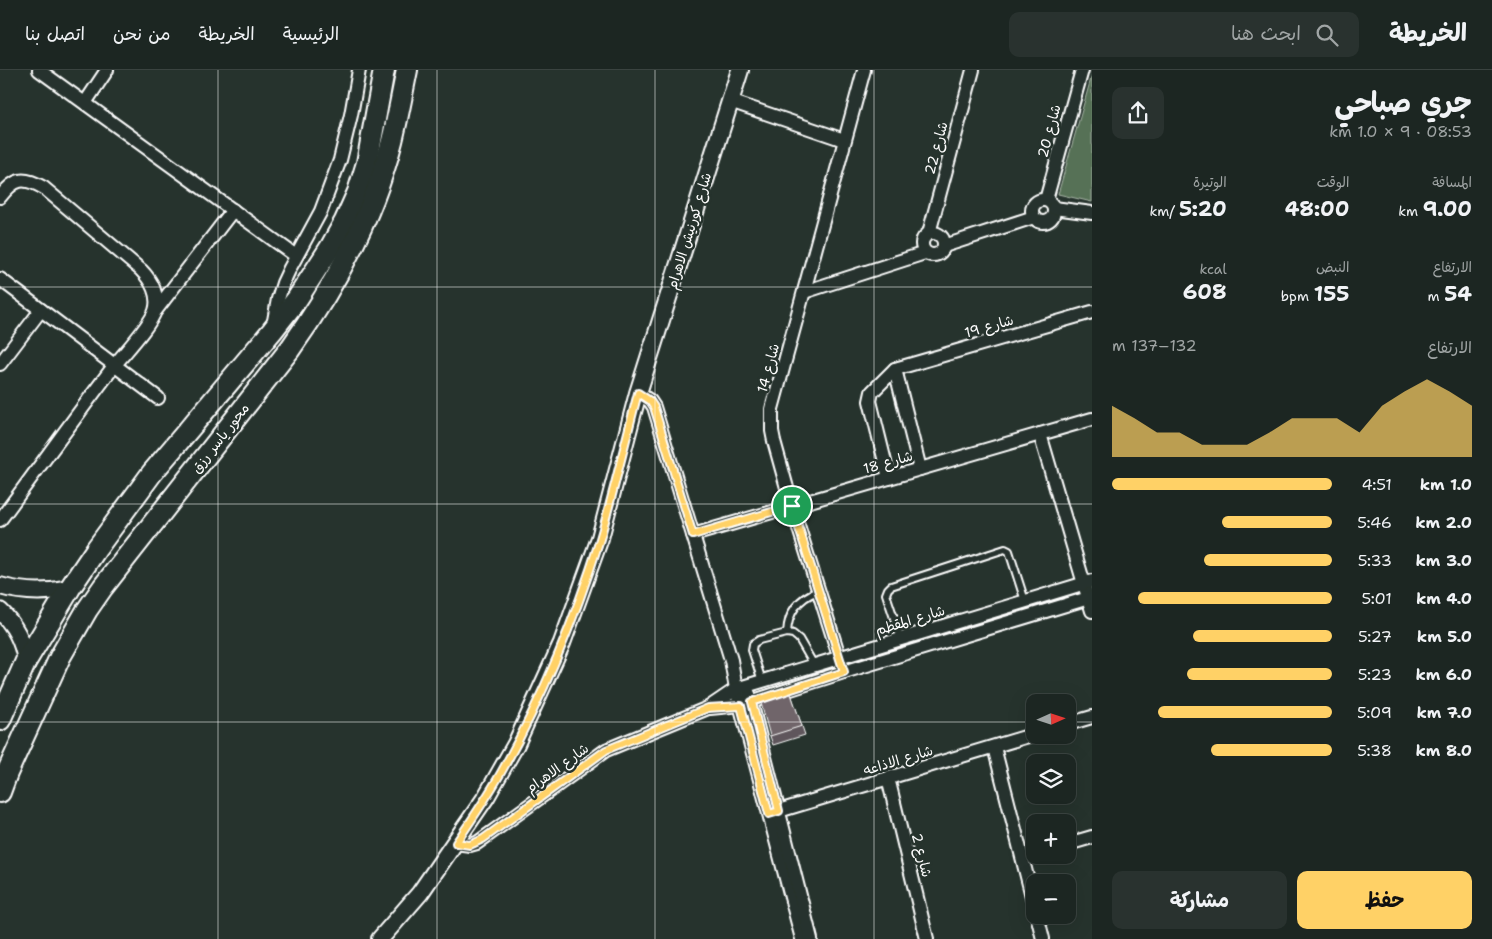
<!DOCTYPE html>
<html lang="ar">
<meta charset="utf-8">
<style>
:root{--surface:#1c2622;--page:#29322f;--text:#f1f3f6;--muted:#a0a5a5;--line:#3a4340;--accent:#ffd166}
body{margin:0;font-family:"Shantell Sans","Playpen Sans Arabic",sans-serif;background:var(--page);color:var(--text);direction:rtl;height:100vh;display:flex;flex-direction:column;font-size:19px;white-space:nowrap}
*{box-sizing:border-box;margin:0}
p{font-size:16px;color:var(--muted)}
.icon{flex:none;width:28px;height:28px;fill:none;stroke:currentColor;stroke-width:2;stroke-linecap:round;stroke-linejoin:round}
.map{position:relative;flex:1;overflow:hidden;direction:ltr}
.panel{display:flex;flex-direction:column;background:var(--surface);width:400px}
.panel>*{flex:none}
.needle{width:32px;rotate:87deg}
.fabs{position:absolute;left:1026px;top:624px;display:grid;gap:10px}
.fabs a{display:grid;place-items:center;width:50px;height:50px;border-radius:10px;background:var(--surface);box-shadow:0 5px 20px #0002,0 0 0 1px var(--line);font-size:25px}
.pin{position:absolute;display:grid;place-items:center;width:42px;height:42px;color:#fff;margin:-21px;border:2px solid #fff;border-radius:50%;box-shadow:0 1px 5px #0007}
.round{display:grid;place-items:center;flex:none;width:52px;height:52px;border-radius:10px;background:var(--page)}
.overview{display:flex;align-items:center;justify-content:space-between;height:85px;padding:0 20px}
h1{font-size:28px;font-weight:700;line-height:38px}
.metrics{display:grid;grid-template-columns:repeat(3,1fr);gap:8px;height:85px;padding:5px 20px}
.metrics div{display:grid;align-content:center}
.metrics b{font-size:21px;font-weight:700}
.metrics small{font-size:14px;font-weight:400}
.metrics p{font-size:14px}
.chart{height:140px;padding:10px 20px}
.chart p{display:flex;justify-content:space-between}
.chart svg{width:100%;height:90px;margin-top:5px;fill:var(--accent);opacity:.7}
.button{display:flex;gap:10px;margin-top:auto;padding:10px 20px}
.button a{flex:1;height:58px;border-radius:10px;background:var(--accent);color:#111;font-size:20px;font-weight:700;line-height:58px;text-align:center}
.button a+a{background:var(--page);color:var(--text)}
ul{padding:0 20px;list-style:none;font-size:16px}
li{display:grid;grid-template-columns:80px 60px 1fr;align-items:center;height:38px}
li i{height:12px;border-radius:6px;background:var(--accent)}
header{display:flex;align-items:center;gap:30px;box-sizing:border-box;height:70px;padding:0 25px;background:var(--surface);border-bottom:1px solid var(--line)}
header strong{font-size:24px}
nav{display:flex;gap:28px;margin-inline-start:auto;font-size:18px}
.search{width:350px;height:45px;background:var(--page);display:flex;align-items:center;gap:12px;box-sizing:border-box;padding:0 18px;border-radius:10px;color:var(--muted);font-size:19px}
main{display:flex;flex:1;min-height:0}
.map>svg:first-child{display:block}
</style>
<header>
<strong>الخريطة</strong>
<div class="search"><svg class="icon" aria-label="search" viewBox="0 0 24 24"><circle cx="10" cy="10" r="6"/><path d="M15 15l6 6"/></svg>ابحث هنا</div>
<nav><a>الرئيسية</a><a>الخريطة</a><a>من نحن</a><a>اتصل بنا</a></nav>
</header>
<main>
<section class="panel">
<div class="overview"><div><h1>جري صباحي</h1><p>08:53 · 9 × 1.0 km</p></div><a class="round"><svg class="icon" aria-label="share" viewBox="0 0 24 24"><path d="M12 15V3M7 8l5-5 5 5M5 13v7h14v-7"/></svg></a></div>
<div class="metrics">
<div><p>المسافة</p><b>9.00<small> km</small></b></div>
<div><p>الوقت</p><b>48:00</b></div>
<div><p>الوتيرة</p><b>5:20<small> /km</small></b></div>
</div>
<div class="metrics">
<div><p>الارتفاع</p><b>54<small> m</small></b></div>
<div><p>النبض</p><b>155<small> bpm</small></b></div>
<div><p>kcal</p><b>608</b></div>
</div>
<div class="chart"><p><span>الارتفاع</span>132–137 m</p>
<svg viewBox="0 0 160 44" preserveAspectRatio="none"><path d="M0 44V19L10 25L20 32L30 32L40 38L50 38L60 38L70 32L80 25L90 25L100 25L110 32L120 19L130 12L140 6L150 12L160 19V44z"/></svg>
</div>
<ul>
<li><b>1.0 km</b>4:51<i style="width:100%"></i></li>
<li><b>2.0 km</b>5:46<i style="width:50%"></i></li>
<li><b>3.0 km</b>5:33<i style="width:58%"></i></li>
<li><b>4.0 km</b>5:01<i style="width:88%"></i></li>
<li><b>5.0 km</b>5:27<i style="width:63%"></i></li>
<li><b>6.0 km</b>5:23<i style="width:66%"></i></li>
<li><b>7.0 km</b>5:09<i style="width:79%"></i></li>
<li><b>8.0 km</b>5:38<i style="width:55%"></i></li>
</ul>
<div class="button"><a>حفظ</a><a>مشاركة</a></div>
</section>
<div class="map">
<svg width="1092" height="869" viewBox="0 0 1092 869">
<rect width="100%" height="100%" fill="#26332d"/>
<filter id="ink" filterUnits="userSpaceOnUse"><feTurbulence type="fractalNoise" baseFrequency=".02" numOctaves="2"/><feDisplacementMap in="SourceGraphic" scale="10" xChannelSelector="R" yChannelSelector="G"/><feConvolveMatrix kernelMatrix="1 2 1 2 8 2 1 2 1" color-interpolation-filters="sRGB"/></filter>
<g filter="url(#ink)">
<!-- green -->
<polygon fill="#577156" stroke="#abb8aa" points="1092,5 1092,132 1058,124"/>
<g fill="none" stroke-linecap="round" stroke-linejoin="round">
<!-- service casing -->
<g stroke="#fff" stroke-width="10">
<g id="service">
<path d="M787,563C788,542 799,528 818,521"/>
<polyline points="901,569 886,524 888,519 891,516 1005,479 1009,481 1025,531"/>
<polyline points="762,611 752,580 753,574 759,570 787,563 793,564 799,569 814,595"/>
</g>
</g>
<!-- minor casing -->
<g stroke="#fff" stroke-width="16">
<g id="minor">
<polyline points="39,0 296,186"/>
<polyline points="730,31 844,70"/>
<polyline points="85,33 107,0"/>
<path d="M0,127C15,108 23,106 44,118L141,200C151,210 160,226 155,241C150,256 124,283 114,296C75,347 38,399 0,450"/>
<polyline points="1046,130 1082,0"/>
<circle cx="1043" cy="141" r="11"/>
<polyline points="1054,138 1092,143"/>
<circle cx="933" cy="174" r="11"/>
<polyline points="929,163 973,0"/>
<polyline points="944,176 1034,147"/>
<polyline points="0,209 158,328"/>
<polyline points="804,222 925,183"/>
<polyline points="156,240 233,140"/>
<polyline points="273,256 278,229 283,213 290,198 321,141 340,90 351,45 359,0"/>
<polyline points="0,294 41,240"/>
<polyline points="895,299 920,399"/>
<polyline points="638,323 650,331 654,337 731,590 736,619 802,869"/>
<polyline points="1040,364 1092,541"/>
<polyline points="889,408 870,331 872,322 895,299 1092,242"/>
<polyline points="693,465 1092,349"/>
<polyline points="844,602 792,436 774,371 772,361 772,339 864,0"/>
<polyline points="749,624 811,869"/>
<polyline points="710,638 741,635 844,602 1092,527"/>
<polyline points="1068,654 1092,647"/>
<polyline points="994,677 1035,838"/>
<polyline points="888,708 927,869"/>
<polyline points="772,743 1035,664"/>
<polyline points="456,773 470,775 477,773 606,680 708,638 736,619 1092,511"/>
<polyline points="1068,774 1092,767"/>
<polyline points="1037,845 1043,869"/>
</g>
</g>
<!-- tertiary casing -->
<g stroke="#fff" stroke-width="20">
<g id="tertiary">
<path d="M0,516C24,523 46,523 70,518"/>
<path d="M0,541C15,555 23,571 26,591"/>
<polyline points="380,869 420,823 486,727 516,674 562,573 600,468 638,323 740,0"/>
</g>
</g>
<!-- primary casing -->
<g stroke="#fff" stroke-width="24">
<g id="primary">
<polyline points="0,650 26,591 70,518 97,478 152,403 272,261 297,229 330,178 345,151 358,122 367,93 384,0"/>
<path d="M0,722L7,703L60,587L87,540L103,517L290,279C335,216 373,146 392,71C398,47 402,24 407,0"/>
</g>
</g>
<!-- service -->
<use href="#service" stroke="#26332d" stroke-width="6"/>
<!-- minor -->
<use href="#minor" stroke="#26332d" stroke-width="12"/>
<!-- tertiary -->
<use href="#tertiary" stroke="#26332d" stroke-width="16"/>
<!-- primary -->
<use href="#primary" stroke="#26332d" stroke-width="20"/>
</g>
<!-- wall -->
<polygon fill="#5f575b" stroke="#fff" points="790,621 805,665 773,675 770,666"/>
<!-- building -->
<polygon fill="#6f656a" stroke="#fff" points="790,621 802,656 770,666 761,633"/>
</g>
<g fill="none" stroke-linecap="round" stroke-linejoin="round" filter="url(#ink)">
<!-- route casing -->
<g stroke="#fff" stroke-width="10">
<path id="route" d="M638,323L650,331L654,337L693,465L792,436L844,602L752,632L779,741L769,744L741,636L708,638L606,680L483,769L470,775L456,773C472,749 489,725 503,699C543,627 575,549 600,469C614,421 625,372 638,323Z"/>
</g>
<!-- route -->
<use href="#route" stroke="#ffd166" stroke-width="6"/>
</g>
<!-- grid -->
<path fill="none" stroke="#fff" stroke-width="1" stroke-opacity="0.55" d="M218,0V869M437,0V869M655,0V869M874,0V869M0,217H1092M0,434H1092M0,652H1035M1068,652H1092"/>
<g text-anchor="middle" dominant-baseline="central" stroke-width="5" stroke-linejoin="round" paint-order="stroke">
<!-- street labels -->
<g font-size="14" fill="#fff" stroke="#26332d">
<text transform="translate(1049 61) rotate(-75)">شارع 20</text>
<text transform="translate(936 78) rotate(-75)">شارع 22</text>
<text transform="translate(689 161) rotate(-73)">شارع كورنيش الاهرام</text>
<text transform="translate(989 256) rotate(-16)">شارع 19</text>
<text transform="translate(768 298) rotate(-75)">شارع 14</text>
<text transform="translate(220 368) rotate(-52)">محور ياسر رزق</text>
<text transform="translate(888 392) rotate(-16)">شارع 18</text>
<text transform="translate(910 550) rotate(-17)">شارع المقطم</text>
<text transform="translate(898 690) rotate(-17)">شارع الاذاعه</text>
<text transform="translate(557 698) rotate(-36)">شارع الاهرام</text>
<text transform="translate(922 785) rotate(76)">شارع 2</text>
</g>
</g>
</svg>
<div class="fabs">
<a><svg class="needle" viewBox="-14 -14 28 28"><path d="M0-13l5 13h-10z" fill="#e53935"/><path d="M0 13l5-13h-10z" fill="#a0a5a5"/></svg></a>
<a><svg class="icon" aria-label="layers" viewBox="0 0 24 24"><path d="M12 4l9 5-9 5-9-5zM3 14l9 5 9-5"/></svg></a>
<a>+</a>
<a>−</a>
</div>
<div class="pin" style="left:792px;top:436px;background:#1e9e55"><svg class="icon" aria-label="arrive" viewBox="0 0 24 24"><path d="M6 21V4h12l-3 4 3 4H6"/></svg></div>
</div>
</main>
